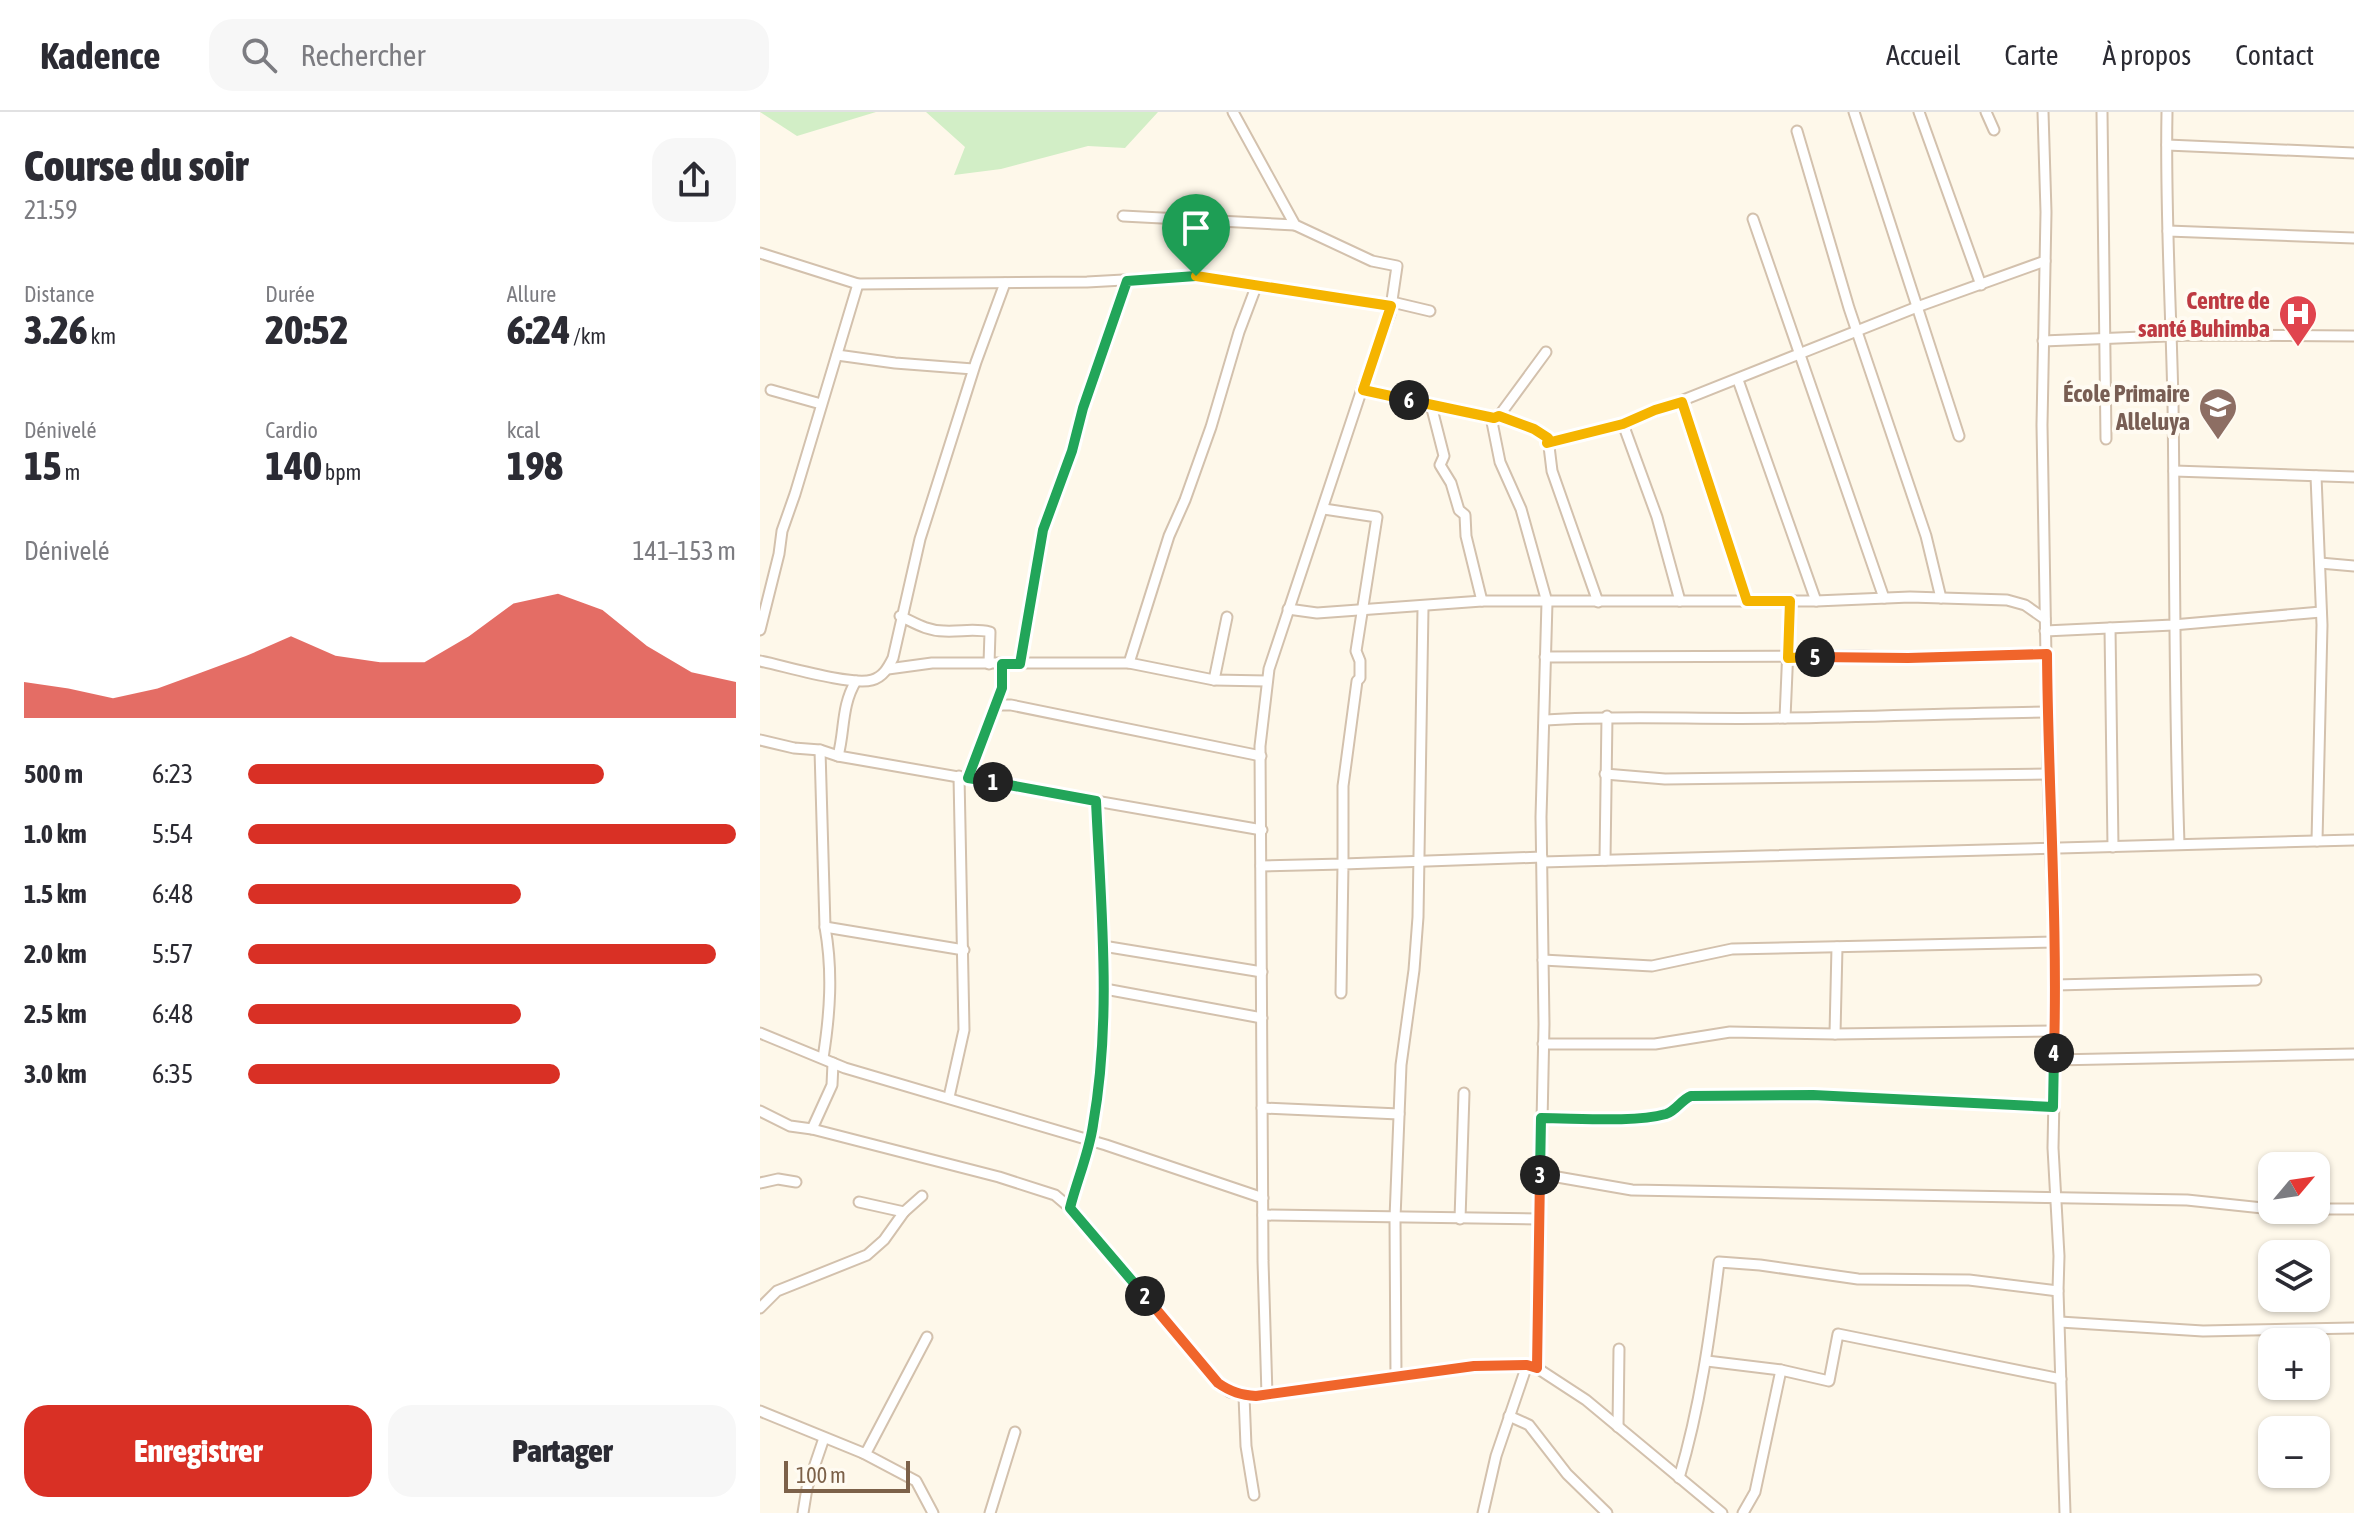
<!DOCTYPE html>
<html lang="fr">
<meta charset="utf-8">
<style>
:root{--surface:#fff;--page:#f7f7f7;--text:#2b2b33;--muted:#7c7c81;--line:#e1e1e2;--accent:#d93025}
body{margin:0;font-family:"Asap Condensed",sans-serif;background:var(--page);color:var(--text);height:100vh;display:flex;flex-direction:column;font-size:30px;white-space:nowrap}
*{box-sizing:border-box;margin:0}
p{font-size:26px;color:var(--muted)}
.icon{flex:none;width:44px;height:44px;fill:none;stroke:currentColor;stroke-width:2;stroke-linecap:round;stroke-linejoin:round}
.map{position:relative;flex:1;overflow:hidden}
.sheet{display:flex;flex-direction:column;background:var(--surface);width:760px}
.sheet>*{flex:none}
.needle{width:52px;rotate:61deg}
.buttons{position:absolute;left:1498px;top:1040px;display:grid;gap:16px}
.buttons a{display:grid;place-items:center;width:72px;height:72px;border-radius:16px;background:var(--surface);box-shadow:0 2px 6px #0004;font-size:40px}
.scale{position:absolute;left:24px;bottom:20px;width:126px;box-sizing:border-box;padding-left:8px;border:4px solid #7c6149;border-top:0;font-size:22px;line-height:28px;white-space:nowrap;color:#7c6149;-webkit-text-stroke:6px #fffbf2;paint-order:stroke}
.pin{position:absolute;display:grid;place-items:center;width:68px;height:68px;color:#fff;margin:-82px -34px;border-radius:50% 50% 50% 0;rotate:-45deg;box-shadow:0 0 8px #0007}
.pin .icon{rotate:45deg}
.km{position:absolute;width:40px;height:40px;margin:-20px;border-radius:50%;background:#222;color:#fff;font-size:22px;line-height:40px;text-align:center}
.round{display:grid;place-items:center;flex:none;width:84px;height:84px;border-radius:24px;background:var(--page)}
.overview{display:flex;align-items:center;justify-content:space-between;height:136px;padding:0 24px}
h1{font-size:44px;font-weight:800;line-height:60px}
.stats{display:grid;grid-template-columns:repeat(3,1fr);gap:12px;height:136px;padding:8px 24px}
.stats div{display:grid;align-content:center}
.stats b{font-size:40px;font-weight:800}
.stats small{font-size:22px;font-weight:400}
.stats p{font-size:22px}
.chart{height:224px;padding:16px 24px}
.chart p{display:flex;justify-content:space-between}
.chart svg{width:100%;height:144px;margin-top:8px;fill:var(--accent);opacity:.7}
.button{display:flex;gap:16px;margin-top:auto;padding:16px 24px}
.button a{flex:1;height:92px;border-radius:24px;background:var(--accent);color:#fff;font-size:32px;font-weight:800;line-height:92px;text-align:center}
.button a+a{background:var(--page);color:var(--text)}
ul{padding:0 24px;list-style:none;font-size:26px}
li{display:grid;grid-template-columns:128px 96px 1fr;align-items:center;height:60px}
li i{height:20px;border-radius:10px;background:var(--accent)}
header{display:flex;align-items:center;gap:48px;box-sizing:border-box;height:112px;padding:0 40px;background:var(--surface);border-bottom:2px solid var(--line)}
header strong{font-size:38px}
nav{display:flex;gap:44px;margin-inline-start:auto;font-size:28px}
.search{width:560px;height:72px;background:var(--page);display:flex;align-items:center;gap:20px;box-sizing:border-box;padding:0 28px;border-radius:24px;color:var(--muted);font-size:30px}
main{display:flex;flex:1;min-height:0}
.map>svg:first-child{display:block}
</style>
<header>
<strong>Kadence</strong>
<div class="search"><svg class="icon" aria-label="search" viewBox="0 0 24 24"><circle cx="10" cy="10" r="6"/><path d="M15 15l6 6"/></svg>Rechercher</div>
<nav><a>Accueil</a><a>Carte</a><a>À propos</a><a>Contact</a></nav>
</header>
<main>
<section class="sheet">
<div class="overview"><div><h1>Course du soir</h1><p>21:59</p></div><a class="round"><svg class="icon" aria-label="share" viewBox="0 0 24 24"><path d="M12 15V3M7 8l5-5 5 5M5 13v7h14v-7"/></svg></a></div>
<div class="stats">
<div><p>Distance</p><b>3.26<small> km</small></b></div>
<div><p>Durée</p><b>20:52</b></div>
<div><p>Allure</p><b>6:24<small> /km</small></b></div>
</div>
<div class="stats">
<div><p>Dénivelé</p><b>15<small> m</small></b></div>
<div><p>Cardio</p><b>140<small> bpm</small></b></div>
<div><p>kcal</p><b>198</b></div>
</div>
<div class="chart"><p><span>Dénivelé</span>141–153 m</p>
<svg viewBox="0 0 160 44" preserveAspectRatio="none"><path d="M0 44V33L10 35L20 38L30 35L40 30L50 25L60 19L70 25L80 27L90 27L100 19L110 9L120 6L130 11L140 22L150 30L160 33V44z"/></svg>
</div>
<ul>
<li><b>500 m</b>6:23<i style="width:73%"></i></li>
<li><b>1.0 km</b>5:54<i style="width:100%"></i></li>
<li><b>1.5 km</b>6:48<i style="width:56%"></i></li>
<li><b>2.0 km</b>5:57<i style="width:96%"></i></li>
<li><b>2.5 km</b>6:48<i style="width:56%"></i></li>
<li><b>3.0 km</b>6:35<i style="width:64%"></i></li>
</ul>
<div class="button"><a>Enregistrer</a><a>Partager</a></div>
</section>
<div class="map">
<svg width="1594" height="1401" viewBox="0 0 1594 1401">
<rect width="100%" height="100%" fill="#fef8ea"/>
<!-- green -->
<g fill="#d2eec6">
<polygon points="0,0 116,0 37,24"/>
<polygon points="166,0 398,0 365,36 328,34 241,57 194,63 205,35"/>
</g>
<g fill="none" stroke-linecap="round" stroke-linejoin="round">
<!-- minor casing -->
<g stroke="#d3c1ad" stroke-width="13">
<g id="minor">
<polyline points="473,0 535,113 612,149 637,154 630,202 603,274 509,557 500,634 503,1149 507,1283"/>
<polyline points="1094,0 1199,324"/>
<polyline points="1159,0 1221,173"/>
<polyline points="1226,0 1234,18"/>
<polyline points="1283,0 1286,100 1282,313 1288,662 1296,883 1293,1036 1299,1144 1298,1179 1305,1401"/>
<polyline points="1342,0 1346,327"/>
<path d="M1407,0C1405,97 1411,194 1413,291C1415,438 1414,585 1419,732"/>
<polyline points="1037,19 1089,196 1166,424 1181,486"/>
<polyline points="1407,33 1594,41"/>
<polyline points="363,104 535,113"/>
<polyline points="993,107 1124,486"/>
<polyline points="1408,119 1594,126"/>
<polyline points="0,141 98,172 327,170 436,164 631,194"/>
<polyline points="632,190 670,199"/>
<polyline points="1283,229 1432,223 1594,224"/>
<polyline points="77,243 135,251 213,257"/>
<polyline points="978,268 1056,489"/>
<polyline points="11,278 61,292"/>
<polyline points="603,278 734,306 739,304 774,317 788,326 792,359 838,490"/>
<polyline points="922,290 987,489"/>
<polyline points="671,293 684,344 680,353 691,371 699,398 705,403 706,424 722,489"/>
<polyline points="739,304 786,240"/>
<polyline points="731,305 740,350 761,397 787,490 781,705 784,912 777,1256"/>
<polyline points="863,312 897,405 920,489"/>
<polyline points="787,331 863,312 1157,195 1285,149"/>
<polyline points="1414,359 1594,365"/>
<polyline points="1556,364 1562,513 1557,729"/>
<polyline points="1560,451 1594,454"/>
<polyline points="528,497 557,501 722,489 1056,489 1150,485 1247,488 1265,493 1285,507"/>
<path d="M140,504C155,511 167,519 184,519C200,520 214,516 230,520L229,552"/>
<polyline points="1350,516 1353,735"/>
<polyline points="0,518 19,442 22,419 35,382 98,172"/>
<polyline points="1285,519 1413,513 1561,500"/>
<polyline points="785,545 1103,544 1148,546 1287,542"/>
<path d="M0,549C25,554 91,574 112,568C123,565 128,556 133,546L160,427L216,250L245,171"/>
<polyline points="369,551 409,424 425,388 451,315 479,220 496,175"/>
<polyline points="260,552 283,418 312,339 323,296 367,169"/>
<polyline points="128,557 172,551 369,551 454,568 507,569"/>
<polyline points="454,568 467,505"/>
<polyline points="236,593 251,593 501,644"/>
<polyline points="1025,606 1030,489"/>
<path d="M786,608C865,603 944,608 1024,606C1112,605 1199,601 1287,600"/>
<polyline points="0,628 34,636 60,638 78,644 502,718"/>
<path d="M60,638L65,815C73,860 70,902 63,946"/>
<path d="M78,644C85,618 81,594 96,569"/>
<polyline points="845,662 905,667 1288,662"/>
<polyline points="208,666 242,576 242,552"/>
<polyline points="845,748 847,604"/>
<polyline points="782,750 1594,728"/>
<polyline points="501,754 583,752 583,674 597,569 600,566 600,549 596,539 617,405 564,397"/>
<polyline points="65,815 204,838"/>
<polyline points="343,834 502,860"/>
<polyline points="783,848 892,854 972,837 1295,830"/>
<polyline points="1295,873 1496,868"/>
<polyline points="345,877 502,906"/>
<polyline points="581,881 583,752 782,745"/>
<polyline points="0,921 85,956 346,1033 503,1086"/>
<polyline points="1075,922 1077,835"/>
<polyline points="783,932 895,932 970,920 1075,922 1295,919"/>
<polyline points="1294,948 1594,942"/>
<polyline points="189,985 204,918 199,664"/>
<polyline points="502,996 639,1002"/>
<polyline points="0,999 30,1014 52,1017 239,1065 295,1083 315,1100 458,1271 470,1280 496,1284 714,1254 767,1253 777,1256 826,1288 962,1401"/>
<path d="M781,1006C815,1006 875,1011 906,1002C916,999 921,988 931,984L1053,983L1293,995"/>
<polyline points="52,1017 72,973 73,951"/>
<polyline points="780,1062 872,1078 1427,1088 1512,1097"/>
<polyline points="0,1071 18,1067 36,1070"/>
<polyline points="99,1090 144,1100"/>
<path d="M310,1096C317,1068 329,1041 333,1013C352,906 341,797 336,689"/>
<polyline points="1556,1097 1594,1097"/>
<polyline points="503,1103 779,1107"/>
<polyline points="700,1107 704,981"/>
<polyline points="0,1196 17,1179 107,1143 124,1128 144,1100 162,1084"/>
<polyline points="1300,1210 1443,1219 1594,1216"/>
<polyline points="947,1249 1021,1258 1069,1269 1078,1222 1301,1267"/>
<polyline points="636,1265 635,1106 641,953 654,858 658,805 663,496"/>
<polyline points="484,1284 486,1334 494,1383"/>
<polyline points="0,1299 103,1341 156,1369 173,1401"/>
<polyline points="749,1304 769,1313 807,1362 847,1401"/>
<polyline points="858,1315 859,1237"/>
<polyline points="103,1341 107,1339 167,1225"/>
<path d="M919,1366C940,1295 950,1224 959,1150L1000,1153L1098,1167L1209,1168L1298,1179"/>
<polyline points="43,1401 47,1376 64,1326"/>
<polyline points="230,1401 255,1320"/>
<polyline points="723,1401 736,1344 767,1253"/>
<polyline points="983,1401 995,1380 1021,1258"/>
</g>
</g>
<!-- minor -->
<use href="#minor" stroke="#fff" stroke-width="9"/>
</g>
<g fill="none" stroke-linecap="round" stroke-linejoin="round">
<!-- split-1 casing -->
<g stroke="#fff" stroke-width="16">
<polyline id="split-1" points="233,670 208,666 242,576 242,552 260,552 283,418 312,339 323,296 367,169 436,164"/>
</g>
<!-- split-2 casing -->
<g stroke="#fff" stroke-width="16">
<path id="split-2" d="M233,670L336,689C341,797 352,906 333,1013C329,1041 317,1068 310,1096L385,1184"/>
</g>
<!-- split-3 casing -->
<g stroke="#fff" stroke-width="16">
<path id="split-3" d="M385,1184L458,1271C471,1280 481,1283 496,1284L714,1254L767,1253L777,1256L780,1063"/>
</g>
<!-- split-4 casing -->
<g stroke="#fff" stroke-width="16">
<path id="split-4" d="M780,1063L781,1006C817,1006 873,1011 906,1002C916,999 921,988 931,984L1053,983L1293,995L1294,941"/>
</g>
<!-- split-5 casing -->
<g stroke="#fff" stroke-width="16">
<path id="split-5" d="M1055,545L1148,546L1287,542C1288,675 1298,808 1294,941"/>
</g>
<!-- split-6 casing -->
<g stroke="#fff" stroke-width="16">
<polyline id="split-6" points="649,288 734,306 739,304 774,317 788,326 787,331 863,312 895,298 922,290 987,489 1030,489 1028,546 1055,545"/>
</g>
<!-- split-7 casing -->
<g stroke="#fff" stroke-width="16">
<polyline id="split-7" points="436,164 631,194 603,278 649,288"/>
</g>
<!-- split-1 -->
<use href="#split-1" stroke="#22a559" stroke-width="10"/>
<!-- split-2 -->
<use href="#split-2" stroke="#22a559" stroke-width="10"/>
<!-- split-3 -->
<use href="#split-3" stroke="#f0652b" stroke-width="10"/>
<!-- split-4 -->
<use href="#split-4" stroke="#22a559" stroke-width="10"/>
<!-- split-5 -->
<use href="#split-5" stroke="#f0652b" stroke-width="10"/>
<!-- split-6 -->
<use href="#split-6" stroke="#f5b400" stroke-width="10"/>
<!-- split-7 -->
<use href="#split-7" stroke="#f5b400" stroke-width="10"/>
</g>
<!-- icons -->
<defs>
<g id="hospital-pin" transform="scale(2)"><path d="M0 17L-7.5 6A9.5 9.5 0 1 1 7.5 6Z" fill="#e0444e" stroke="#fffbf2"/><path d="M-5-5h3v3.5h4V-5h3V5h-3V1.5h-4V5h-3Z" fill="#fff"/></g>
<g id="school-pin" transform="scale(2)"><path d="M0 17L-7.5 6A9.5 9.5 0 1 1 7.5 6Z" fill="#8d6e63" stroke="#fffbf2"/><path d="M0-5L7-2L0 1L-7-2ZM-4 1L0 2.5L4 1V4Q0 6-4 4Z" fill="#fff"/></g>
</defs>
<g fill-rule="evenodd">
<use href="#hospital-pin" x="1538" y="202"/>
<use href="#school-pin" x="1458" y="295"/>
</g>
<g text-anchor="middle" dominant-baseline="central" stroke-width="8" stroke-linejoin="round" paint-order="stroke">
<!-- health labels -->
<g font-size="24" font-weight="bold" fill="#be3a42" stroke="#fffbf2" text-anchor="end">
<text x="1510" y="188">Centre de<tspan x="1510" dy="28">santé Buhimba</tspan></text>
</g>
<!-- education labels -->
<g font-size="24" font-weight="bold" fill="#785e54" stroke="#fffbf2" text-anchor="end">
<text x="1430" y="281">École Primaire<tspan x="1430" dy="28">Alleluya</tspan></text>
</g>
</g>
</svg>
<div class="buttons">
<a><svg class="needle" viewBox="-14 -14 28 28"><path d="M0-13l5 13h-10z" fill="#e53935"/><path d="M0 13l5-13h-10z" fill="#7c7c81"/></svg></a>
<a><svg class="icon" aria-label="layers" viewBox="0 0 24 24"><path d="M12 4l9 5-9 5-9-5zM3 14l9 5 9-5"/></svg></a>
<a>+</a>
<a>−</a>
</div>
<div class="scale">100 m</div>
<div class="pin" style="left:436px;top:164px;background:#1e9e55"><svg class="icon" aria-label="arrive" viewBox="0 0 24 24"><path d="M6 21V4h12l-3 4 3 4H6"/></svg></div>
<b class="km" style="left:233px;top:670px">1</b>
<b class="km" style="left:385px;top:1184px">2</b>
<b class="km" style="left:780px;top:1063px">3</b>
<b class="km" style="left:1294px;top:941px">4</b>
<b class="km" style="left:1055px;top:545px">5</b>
<b class="km" style="left:649px;top:288px">6</b>
</div>
</main>
